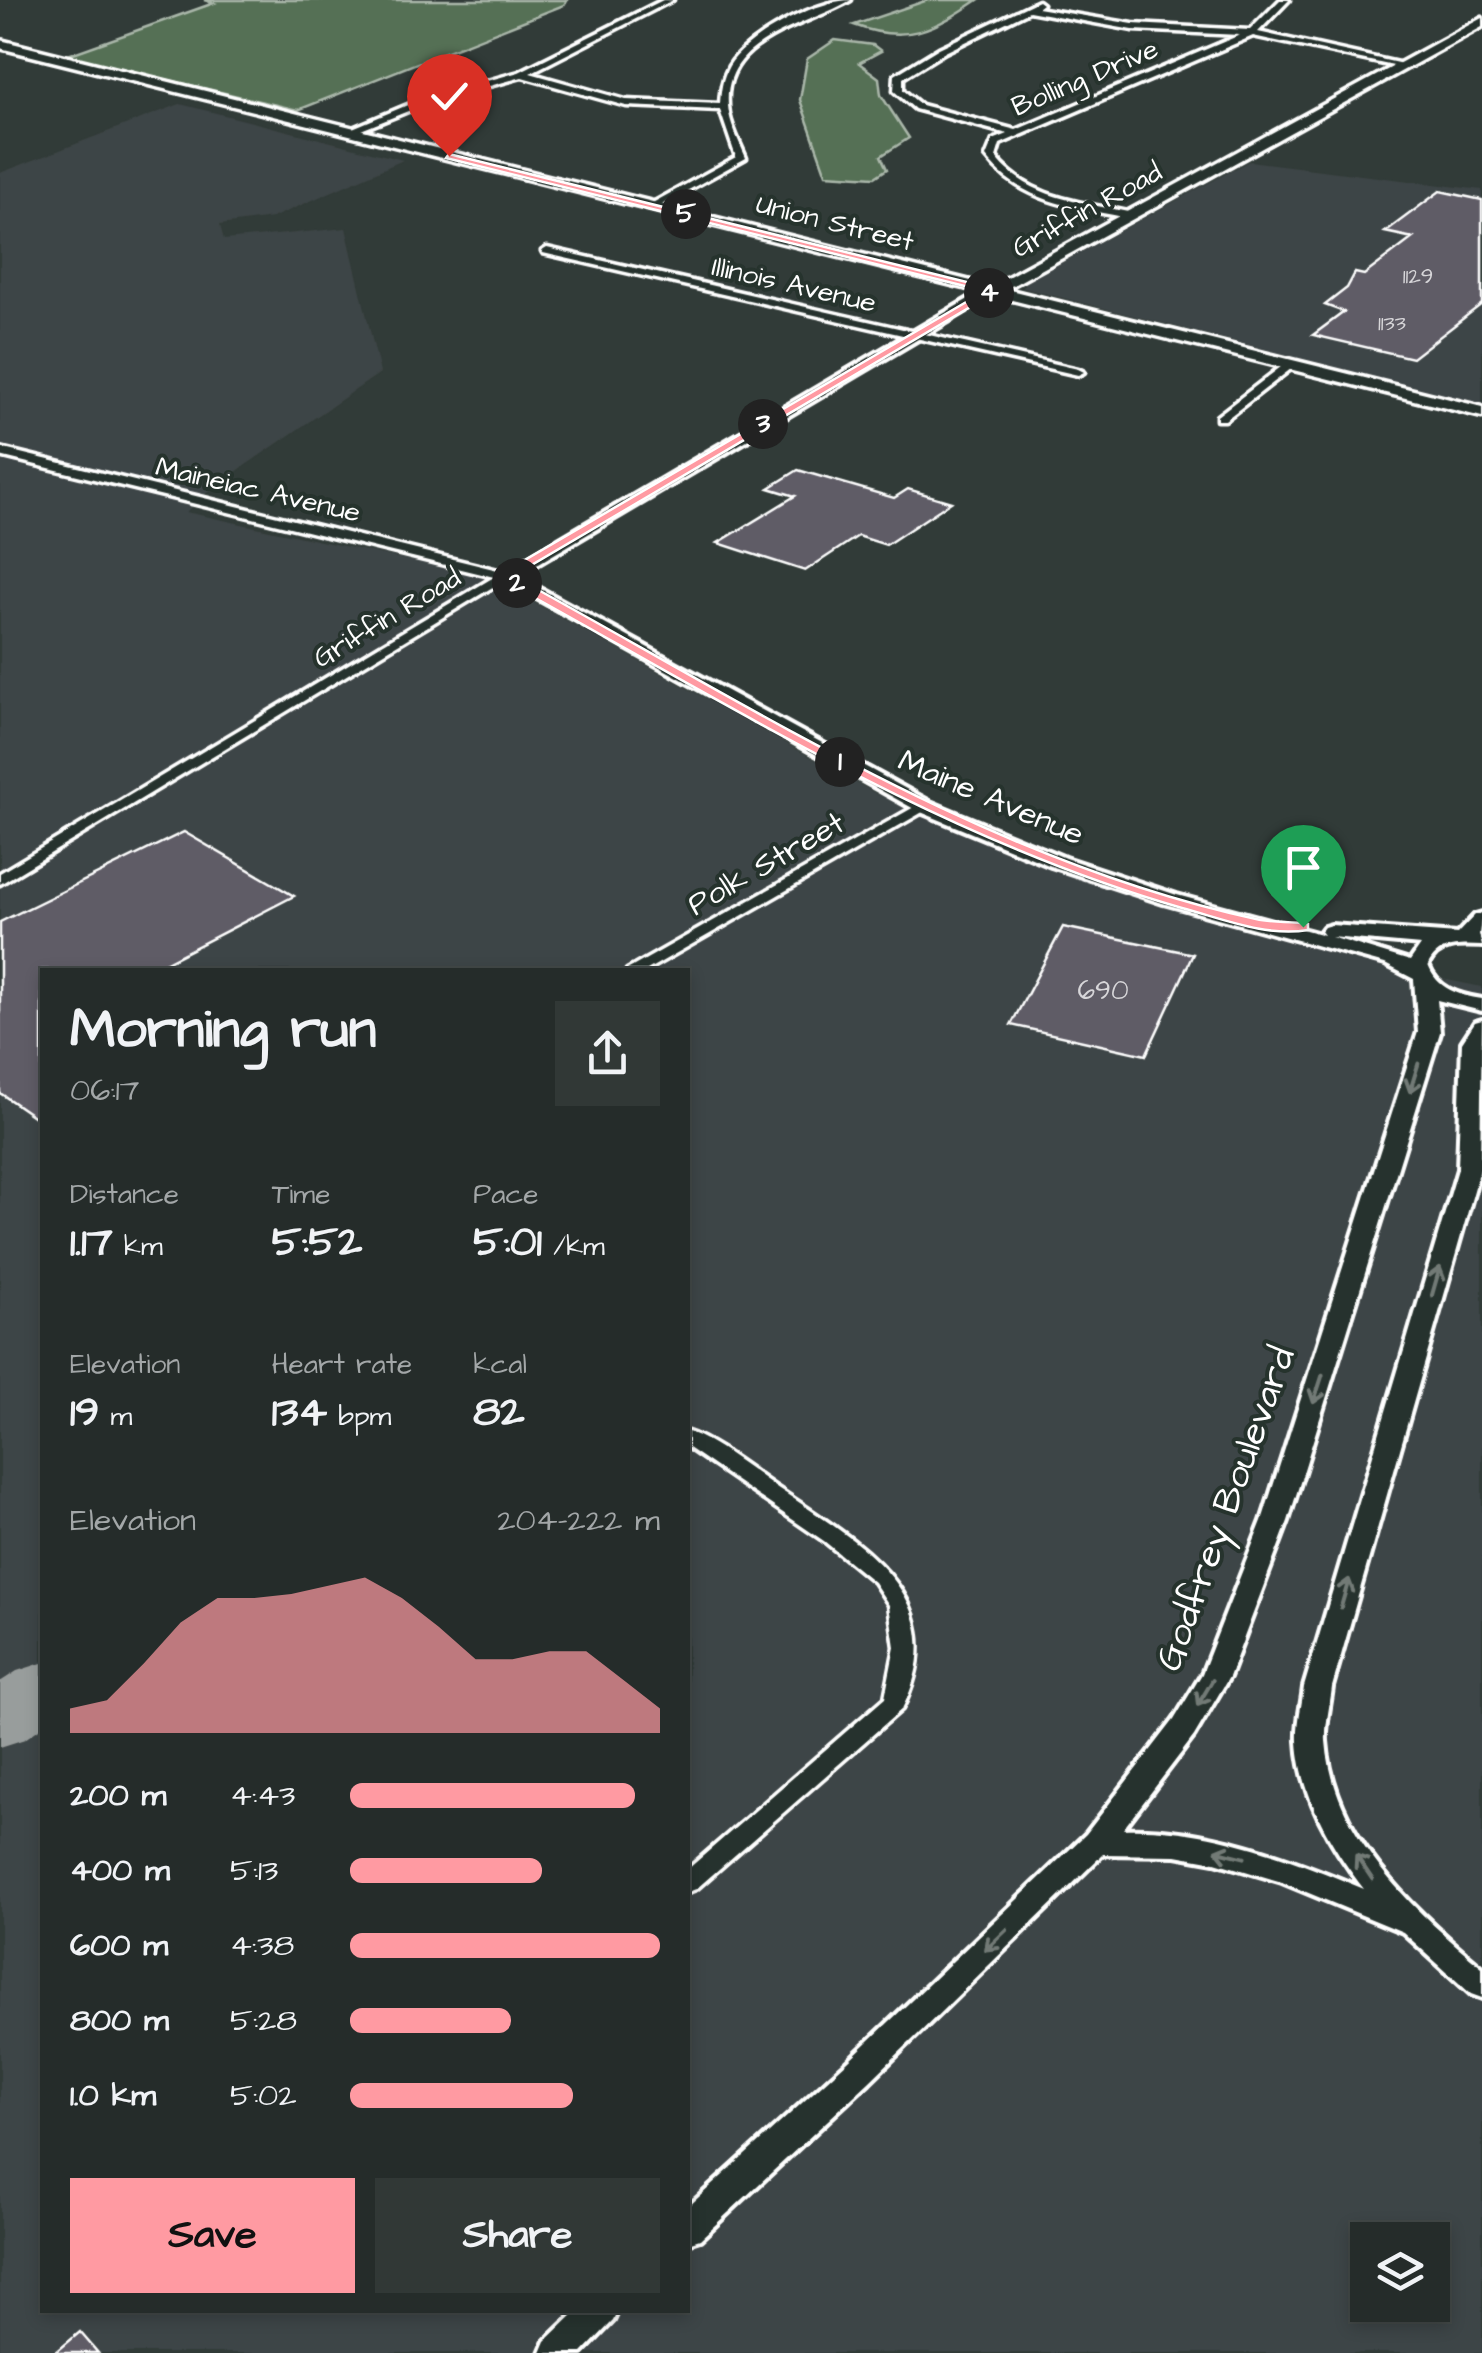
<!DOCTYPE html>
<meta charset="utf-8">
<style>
:root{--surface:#252c2a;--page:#313836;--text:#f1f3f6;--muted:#a3a7a8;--line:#424847;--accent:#ff9aa2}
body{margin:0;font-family:"Architects Daughter",sans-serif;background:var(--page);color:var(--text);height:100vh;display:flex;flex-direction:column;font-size:38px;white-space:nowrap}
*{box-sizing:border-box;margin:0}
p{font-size:32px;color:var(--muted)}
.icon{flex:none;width:55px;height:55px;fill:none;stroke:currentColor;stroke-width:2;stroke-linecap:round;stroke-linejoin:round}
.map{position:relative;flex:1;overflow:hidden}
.details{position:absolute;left:40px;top:968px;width:650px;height:1345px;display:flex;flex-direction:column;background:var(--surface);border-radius:0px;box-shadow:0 5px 15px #0003,0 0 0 2px var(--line)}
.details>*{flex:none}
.controls{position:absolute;left:1350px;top:2222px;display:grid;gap:20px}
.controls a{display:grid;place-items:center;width:100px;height:100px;border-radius:0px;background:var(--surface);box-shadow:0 5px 15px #0003,0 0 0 2px var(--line);font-size:50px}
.pin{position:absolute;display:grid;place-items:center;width:85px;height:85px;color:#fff;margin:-102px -42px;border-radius:50% 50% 50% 0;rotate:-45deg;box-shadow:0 0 10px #0007}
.pin .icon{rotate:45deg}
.km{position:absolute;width:50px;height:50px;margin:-25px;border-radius:50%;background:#222;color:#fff;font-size:28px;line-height:50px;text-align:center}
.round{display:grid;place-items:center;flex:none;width:105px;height:105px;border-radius:0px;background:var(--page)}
.overview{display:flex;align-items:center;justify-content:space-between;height:170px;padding:0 30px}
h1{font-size:55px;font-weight:800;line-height:75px}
.figures{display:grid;grid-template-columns:repeat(3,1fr);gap:15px;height:170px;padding:10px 30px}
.figures div{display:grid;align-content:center}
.figures b{font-size:42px;font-weight:800}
.figures small{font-size:28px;font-weight:400}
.figures p{font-size:28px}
.chart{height:280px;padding:20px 30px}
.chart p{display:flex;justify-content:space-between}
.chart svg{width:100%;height:180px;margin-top:10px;fill:var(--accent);opacity:.7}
.button{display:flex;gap:20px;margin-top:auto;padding:20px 30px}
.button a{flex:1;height:115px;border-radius:0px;background:var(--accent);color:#111;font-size:40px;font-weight:800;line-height:115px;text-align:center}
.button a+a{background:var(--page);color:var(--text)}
ul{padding:0 30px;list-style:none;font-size:32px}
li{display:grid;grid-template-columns:160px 120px 1fr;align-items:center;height:75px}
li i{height:25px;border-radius:12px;background:var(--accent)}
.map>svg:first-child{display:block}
</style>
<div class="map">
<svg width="1482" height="2353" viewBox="0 0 1482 2353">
<rect width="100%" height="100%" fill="#313b38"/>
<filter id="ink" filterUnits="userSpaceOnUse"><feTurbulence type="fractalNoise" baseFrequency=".01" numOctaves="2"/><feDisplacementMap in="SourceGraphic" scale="20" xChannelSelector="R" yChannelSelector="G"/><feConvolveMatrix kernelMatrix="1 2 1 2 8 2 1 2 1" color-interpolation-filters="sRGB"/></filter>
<g filter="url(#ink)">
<!-- built -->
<g fill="#3e4546" fill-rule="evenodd">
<path d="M180,104L403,160L272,218L220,225L224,240L346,228L380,373L211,489L186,512L473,574L526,598L877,794L1413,973L1482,987V2353H0V173ZM42,970H688V2310H42ZM1368,2240H1432V2305H1368Z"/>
<polygon points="1249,161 1482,190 1482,404 1023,288 1026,282"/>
</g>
<!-- green -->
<g fill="#556f55" stroke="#aab7aa" stroke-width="2.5">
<polygon points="204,0 567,0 564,5 298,110 65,56 214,3"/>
<path d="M928,0H978C935,29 907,45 854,25Z"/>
<polygon points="835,40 873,45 881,51 859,63 879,78 881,95 909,138 881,156 887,169 875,177 826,174 800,100 807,59"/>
</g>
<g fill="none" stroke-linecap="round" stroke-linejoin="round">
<!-- taxiway -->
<polygon fill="#989d9c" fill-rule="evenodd" points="42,1663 42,1727 25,1739 0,1747 0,1682 17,1671"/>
</g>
<!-- building -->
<g fill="#5e5b66" stroke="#fff" stroke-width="2.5">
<polygon points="1440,191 1482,200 1482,304 1412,358 1313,335 1344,312 1325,305 1347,288 1355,273 1364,275 1413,238 1385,232"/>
<polygon points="798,470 894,498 908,489 951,502 886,545 858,536 805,571 718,543 795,496 769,488"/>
<polygon points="184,832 294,896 151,970 42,970 42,1122 0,1093 0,922"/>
<polygon points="1063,927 1193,954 1146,1055 1011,1025"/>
<polygon points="80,2332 98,2353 55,2353"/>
</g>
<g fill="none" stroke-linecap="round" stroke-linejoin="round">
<!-- minor casing -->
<g stroke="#fff" stroke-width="7">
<g id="minor">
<path d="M663,0H673L530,73L626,100L720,104C721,90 722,79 729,66C747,36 817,0 851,0C806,27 716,39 729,113C732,129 740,143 746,158L656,208L647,206L736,157L720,110L626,106L522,77L428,103L351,134L343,132L422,99L519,72Z"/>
<path d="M1280,0H1289L1258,32L1407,65L1403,68L1253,36L1000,144L996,157C1029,200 1083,202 1133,213V217L1129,218C1076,207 1021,203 986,157L993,140L1008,134L915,109L894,91L895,75L939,48L1038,1L1042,4L1037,8L1133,24L1250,30ZM1029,11L1133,30L1240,35L1016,130L921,105L903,90V78L945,52Z"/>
<polygon points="547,248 1078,369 1084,372 1078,375 543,253 542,251"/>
<polygon points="1286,363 1296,365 1225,420 1217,420 1217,416"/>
<polygon points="0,448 510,573 511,576 0,884 0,873 494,577 0,456"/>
<polygon points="923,802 930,806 928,809 647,970 627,970"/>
<path d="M688,1432C714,1440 755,1473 779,1489C857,1542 959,1596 902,1709L696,1889L688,1892V1869L885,1698L895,1647L889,1605L874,1582L824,1541L688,1448Z"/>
</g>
</g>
<!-- tertiary casing -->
<g stroke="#fff" stroke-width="8">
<g id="tertiary">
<path d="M989,287L1001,290L517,576L930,802L1065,858L1177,895L1324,935L1321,931L1324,927L1331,925L1457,934L1475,915L1482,913L1479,934L1482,946C1460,945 1439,943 1428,965C1437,989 1458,995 1482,999V1011L1437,1000L1440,1032L1288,1521L1229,1677L1194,1736L1123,1829C1206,1826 1288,1857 1364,1889C1331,1846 1301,1796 1298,1741C1297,1723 1302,1705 1304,1687L1458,1169L1462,1042L1475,1022L1482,1020L1480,1169L1332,1687C1330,1705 1325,1724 1326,1741C1333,1837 1413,1910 1482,1967V1998L1471,1994L1403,1932L1282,1882L1215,1862L1176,1855L1103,1854L869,2082L700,2239L688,2243V2207L847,2062L1086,1834L1174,1720L1202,1674L1262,1521L1418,1032L1414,979L1385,964L1163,903L1051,866L916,810L497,576ZM1331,937L1421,945L1410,961Z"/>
<polygon points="578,2310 618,2310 613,2321 582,2353 541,2353 546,2341"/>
</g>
</g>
<!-- secondary casing -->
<g stroke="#fff" stroke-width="7">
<polygon id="secondary" points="1482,18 1482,27 1006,289 1482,407 1482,417 0,48 0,40 991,286"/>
</g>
<!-- minor -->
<use href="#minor" fill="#26332d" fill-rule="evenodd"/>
<!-- tertiary -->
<use href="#tertiary" fill="#26332d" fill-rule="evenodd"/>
<!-- secondary -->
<use href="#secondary" fill="#26332d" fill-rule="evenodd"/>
</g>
<!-- one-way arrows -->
<defs><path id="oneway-shaft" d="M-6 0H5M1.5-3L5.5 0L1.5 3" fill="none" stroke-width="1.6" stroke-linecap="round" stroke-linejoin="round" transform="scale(2.5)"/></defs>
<g stroke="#727a76">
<use href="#oneway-shaft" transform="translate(1414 1078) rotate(107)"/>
<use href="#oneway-shaft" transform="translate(1436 1281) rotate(-74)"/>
<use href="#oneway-shaft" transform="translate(1318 1389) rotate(108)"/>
<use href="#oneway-shaft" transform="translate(1345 1593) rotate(-74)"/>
<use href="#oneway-shaft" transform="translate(1205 1693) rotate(121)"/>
<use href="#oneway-shaft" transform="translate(1230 1854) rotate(-166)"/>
<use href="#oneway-shaft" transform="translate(1364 1867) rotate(-124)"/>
<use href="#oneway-shaft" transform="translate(996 1940) rotate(136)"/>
</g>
</g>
<!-- route -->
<path fill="#ff9aa2" stroke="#fff" stroke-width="2.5" d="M449,154L999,290L513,576C749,705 990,862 1256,919C1273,923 1291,921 1308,924V930C1266,937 1223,919 1182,908C938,838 722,700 501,579V574L985,291L446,158Z"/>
<g text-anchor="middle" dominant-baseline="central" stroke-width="8" stroke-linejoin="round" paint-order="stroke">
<!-- far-number labels -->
<g font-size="22" fill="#d7d6d9">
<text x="1418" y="276">1129</text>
<text x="1392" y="323">1133</text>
</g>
<!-- far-street labels -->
<g font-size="28" fill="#fff" stroke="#26332d">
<text transform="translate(1085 78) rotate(-23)">Bolling Drive</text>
<text transform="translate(1087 210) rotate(-29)">Griffin Road</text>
<text transform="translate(835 223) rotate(14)">Union Street</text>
<text transform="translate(794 285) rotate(13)">Illinois Avenue</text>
<text transform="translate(258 490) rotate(13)">Maineiac Avenue</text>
<text transform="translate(387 618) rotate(-31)">Griffin Road</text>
</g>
<!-- number labels -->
<g font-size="28" fill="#d7d6d9">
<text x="1103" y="990">690</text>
</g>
<!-- street labels -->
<g font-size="32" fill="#fff" stroke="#26332d">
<text transform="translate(991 798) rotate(23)">Maine Avenue</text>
<text transform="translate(766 864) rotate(-30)">Polk Street</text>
</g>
<!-- near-street labels -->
<g font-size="38" fill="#fff" stroke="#26332d">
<text transform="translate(1226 1509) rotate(-70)">Godfrey Boulevard</text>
</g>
</g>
</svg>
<div class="controls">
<a><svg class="icon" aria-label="layers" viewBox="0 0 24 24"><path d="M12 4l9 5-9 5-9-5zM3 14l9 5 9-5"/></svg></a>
</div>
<div class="pin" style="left:1303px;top:927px;background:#1e9e55"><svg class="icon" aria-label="arrive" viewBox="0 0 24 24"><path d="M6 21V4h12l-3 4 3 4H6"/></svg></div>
<div class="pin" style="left:449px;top:156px;background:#d93025"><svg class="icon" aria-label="check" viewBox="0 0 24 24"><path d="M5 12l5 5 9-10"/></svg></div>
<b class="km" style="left:840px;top:762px">1</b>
<b class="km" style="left:517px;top:583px">2</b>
<b class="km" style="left:763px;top:424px">3</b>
<b class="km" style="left:989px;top:293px">4</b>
<b class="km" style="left:686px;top:214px">5</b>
<section class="details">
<div class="overview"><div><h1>Morning run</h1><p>06:17</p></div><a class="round"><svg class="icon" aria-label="share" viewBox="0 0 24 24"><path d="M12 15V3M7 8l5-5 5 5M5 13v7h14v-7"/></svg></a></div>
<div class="figures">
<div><p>Distance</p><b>1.17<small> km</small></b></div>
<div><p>Time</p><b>5:52</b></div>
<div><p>Pace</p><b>5:01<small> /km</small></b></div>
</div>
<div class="figures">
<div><p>Elevation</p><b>19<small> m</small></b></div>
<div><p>Heart rate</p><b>134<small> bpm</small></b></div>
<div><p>kcal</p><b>82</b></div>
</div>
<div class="chart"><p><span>Elevation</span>204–222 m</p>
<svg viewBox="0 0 160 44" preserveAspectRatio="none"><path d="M0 44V38L10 36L20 27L30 17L40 11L50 11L60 10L70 8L80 6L90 11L100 18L110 26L120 26L130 24L140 24L150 31L160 38V44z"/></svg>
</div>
<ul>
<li><b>200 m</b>4:43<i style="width:92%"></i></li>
<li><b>400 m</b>5:13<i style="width:62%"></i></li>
<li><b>600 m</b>4:38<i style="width:100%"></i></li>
<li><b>800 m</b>5:28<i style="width:52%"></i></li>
<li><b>1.0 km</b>5:02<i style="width:72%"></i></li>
</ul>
<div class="button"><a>Save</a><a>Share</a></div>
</section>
</div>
